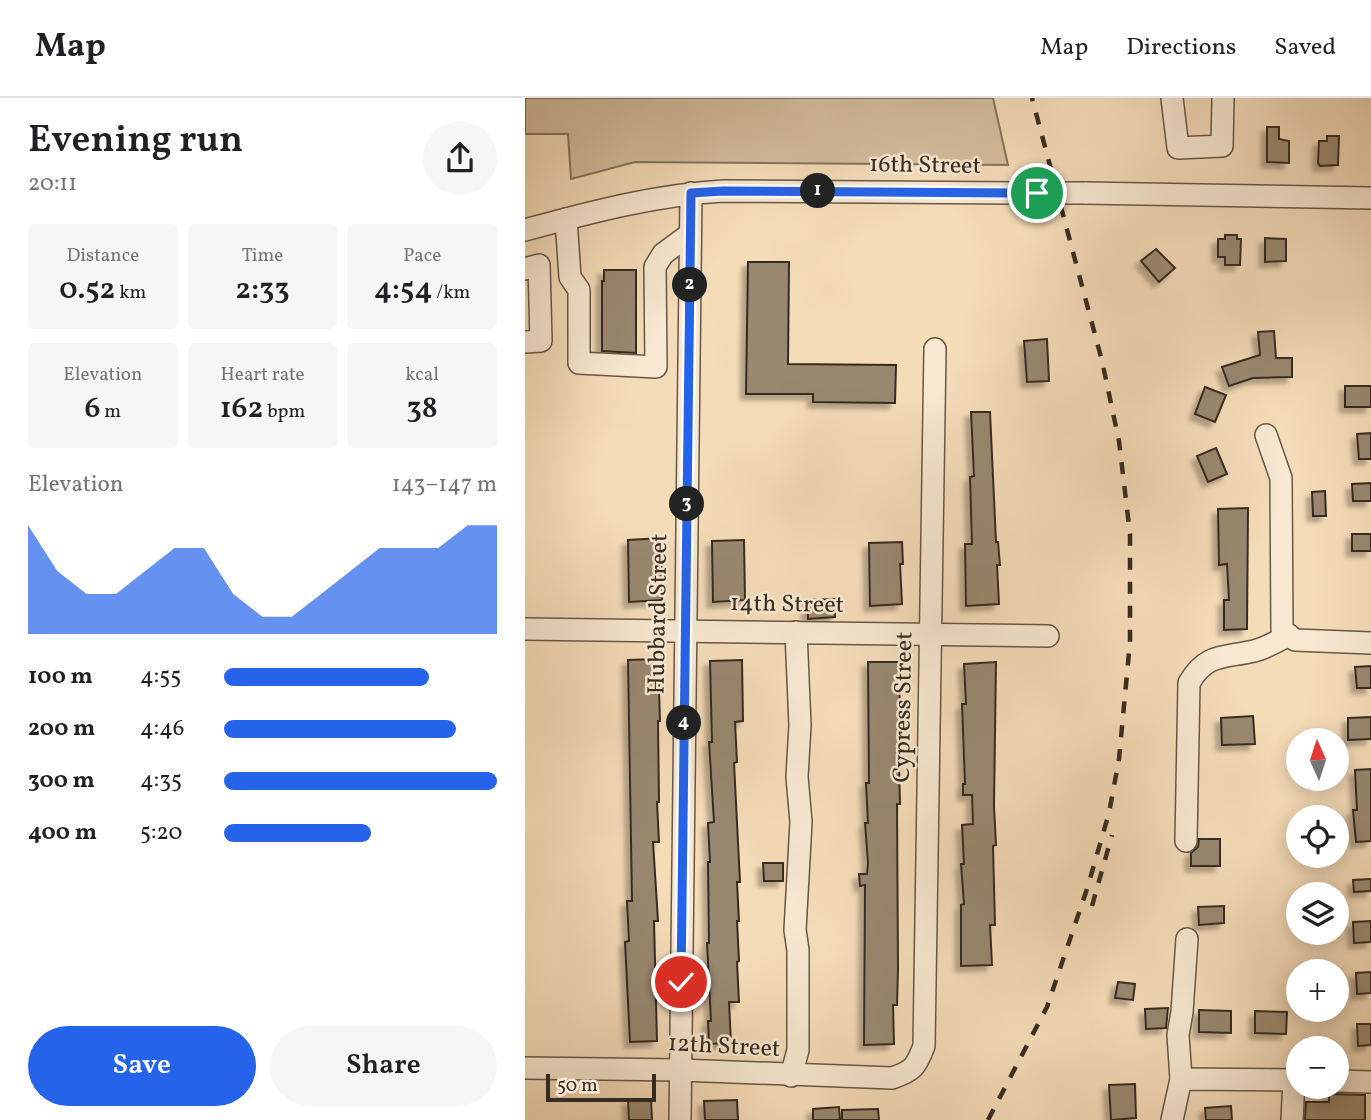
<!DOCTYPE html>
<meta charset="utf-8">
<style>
:root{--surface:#fff;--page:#f6f6f6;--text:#202124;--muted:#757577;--line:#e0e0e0;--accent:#2563eb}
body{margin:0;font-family:Vollkorn,serif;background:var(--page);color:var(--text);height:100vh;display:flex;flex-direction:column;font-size:26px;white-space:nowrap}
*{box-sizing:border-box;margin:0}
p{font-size:23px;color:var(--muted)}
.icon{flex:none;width:38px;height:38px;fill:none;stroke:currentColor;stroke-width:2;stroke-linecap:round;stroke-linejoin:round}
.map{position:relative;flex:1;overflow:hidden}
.sheet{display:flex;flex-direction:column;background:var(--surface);width:525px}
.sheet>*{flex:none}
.needle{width:46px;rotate:357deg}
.fabs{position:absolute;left:761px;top:630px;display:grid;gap:14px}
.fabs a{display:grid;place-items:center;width:63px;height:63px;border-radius:50%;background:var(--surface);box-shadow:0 4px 18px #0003;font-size:35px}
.scale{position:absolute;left:21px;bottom:18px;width:110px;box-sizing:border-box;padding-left:7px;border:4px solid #352c21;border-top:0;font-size:19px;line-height:24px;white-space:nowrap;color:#352c21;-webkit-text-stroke:5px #f8e8d2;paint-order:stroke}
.pin{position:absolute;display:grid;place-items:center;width:60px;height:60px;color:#fff;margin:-30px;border:4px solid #fff;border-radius:50%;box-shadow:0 2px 7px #0007}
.km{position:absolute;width:35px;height:35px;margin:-18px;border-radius:50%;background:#222;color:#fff;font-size:19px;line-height:35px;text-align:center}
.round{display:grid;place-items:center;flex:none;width:74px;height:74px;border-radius:37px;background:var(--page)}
.summary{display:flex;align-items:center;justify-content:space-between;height:119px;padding:0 28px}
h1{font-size:38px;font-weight:600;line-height:52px}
.stats{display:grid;grid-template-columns:repeat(3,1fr);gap:10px;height:119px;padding:7px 28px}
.stats div{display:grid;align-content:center;border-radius:7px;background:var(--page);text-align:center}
.stats b{font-size:30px;font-weight:600}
.stats small{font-size:19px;font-weight:400}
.stats p{font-size:19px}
.chart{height:196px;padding:14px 28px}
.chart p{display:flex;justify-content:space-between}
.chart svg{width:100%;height:126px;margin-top:7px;fill:var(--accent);opacity:.7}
.primary-button{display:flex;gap:14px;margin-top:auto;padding:14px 28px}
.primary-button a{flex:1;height:80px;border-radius:42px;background:var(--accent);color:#fff;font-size:28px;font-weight:600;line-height:80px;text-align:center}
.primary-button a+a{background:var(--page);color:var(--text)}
ul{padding:0 28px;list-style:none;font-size:23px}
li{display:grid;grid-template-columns:112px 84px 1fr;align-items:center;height:52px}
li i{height:18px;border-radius:9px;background:var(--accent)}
header{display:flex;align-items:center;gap:42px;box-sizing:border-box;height:98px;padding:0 35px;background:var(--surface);border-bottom:2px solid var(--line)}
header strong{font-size:33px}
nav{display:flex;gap:38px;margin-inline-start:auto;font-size:24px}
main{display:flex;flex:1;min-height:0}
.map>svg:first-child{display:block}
</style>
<header>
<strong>Map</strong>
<nav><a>Map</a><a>Directions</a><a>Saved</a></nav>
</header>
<main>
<section class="sheet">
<div class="summary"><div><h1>Evening run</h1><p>20:11</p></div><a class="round"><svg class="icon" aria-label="share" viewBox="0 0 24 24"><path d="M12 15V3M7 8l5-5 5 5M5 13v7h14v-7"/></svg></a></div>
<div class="stats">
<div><p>Distance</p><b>0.52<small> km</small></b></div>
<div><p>Time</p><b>2:33</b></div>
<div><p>Pace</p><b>4:54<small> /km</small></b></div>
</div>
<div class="stats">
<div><p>Elevation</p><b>6<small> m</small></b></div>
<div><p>Heart rate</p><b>162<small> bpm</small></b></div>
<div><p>kcal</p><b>38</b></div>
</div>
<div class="chart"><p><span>Elevation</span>143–147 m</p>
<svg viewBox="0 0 160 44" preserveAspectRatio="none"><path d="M0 44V6L10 22L20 30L30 30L40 22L50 14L60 14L70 30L80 38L90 38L100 30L110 22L120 14L130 14L140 14L150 6L160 6V44z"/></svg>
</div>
<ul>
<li><b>100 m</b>4:55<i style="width:75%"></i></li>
<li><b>200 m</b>4:46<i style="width:85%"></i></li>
<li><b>300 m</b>4:35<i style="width:100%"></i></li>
<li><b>400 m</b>5:20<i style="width:54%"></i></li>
</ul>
<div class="primary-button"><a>Save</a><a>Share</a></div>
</section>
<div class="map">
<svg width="846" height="1022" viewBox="0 0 846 1022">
<defs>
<filter id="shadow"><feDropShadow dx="-5.5" dy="5.5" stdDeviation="2" flood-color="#0004"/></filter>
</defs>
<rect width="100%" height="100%" fill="#f5dcb9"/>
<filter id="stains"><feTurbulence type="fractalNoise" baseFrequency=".00286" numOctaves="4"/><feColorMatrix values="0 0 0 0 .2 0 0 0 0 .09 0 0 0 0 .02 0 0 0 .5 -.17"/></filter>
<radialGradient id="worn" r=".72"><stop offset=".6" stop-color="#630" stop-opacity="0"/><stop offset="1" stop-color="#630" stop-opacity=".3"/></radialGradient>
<!-- green -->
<polygon fill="#d4be9f" stroke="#847560" stroke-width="2" points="0,0 468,0 483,67 110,64 46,81 43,36 0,36"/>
<!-- building -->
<g fill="#998870" stroke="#352c21" stroke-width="2" filter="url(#shadow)">
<polygon points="742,29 754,29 754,41 764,43 764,65 742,64"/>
<polygon points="802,38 814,38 813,67 795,68 793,65 794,43 802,43"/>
<polygon points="700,137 712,137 712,141 716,141 715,167 700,167 700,159 693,159 693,141 700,141"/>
<polygon points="740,140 761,141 761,163 740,164"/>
<polygon points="631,151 650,170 634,184 616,163"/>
<polygon points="223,164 264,164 263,266 371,267 370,305 288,304 288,296 221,296"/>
<polygon points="79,172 111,172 111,255 77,253 77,183 79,183"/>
<polygon points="749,233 751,260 767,260 767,279 728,280 704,288 697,269 735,257 733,234"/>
<polygon points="522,241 524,283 502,284 499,243"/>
<rect x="820" y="288" width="26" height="21"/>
<polygon points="680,289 701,297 690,324 670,316"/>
<polygon points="446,314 465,314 471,444 473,444 475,467 472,467 474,506 441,508 440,446 447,446 445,379 449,378"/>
<polygon points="846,335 846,361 834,361 832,336"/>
<polygon points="691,350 702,376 683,384 672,358"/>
<polygon points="846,385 846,403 828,403 827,386"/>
<polygon points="800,393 801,418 788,418 787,394"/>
<polygon points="723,410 722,531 699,532 699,502 704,502 702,466 694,467 693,411"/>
<rect x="827" y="436" width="19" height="17"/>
<polygon points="136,440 137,502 104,504 103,442"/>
<polygon points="219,442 220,502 188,504 187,443"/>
<polygon points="377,444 378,466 375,466 377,506 345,508 344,445"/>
<polygon points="310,501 310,519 283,521 282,502"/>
<polygon points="133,561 135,623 133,623 134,704 132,704 134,744 128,744 133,823 129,823 132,943 105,944 100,844 104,843 102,803 107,803 103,562"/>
<polygon points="217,562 218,623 210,624 212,664 209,665 215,784 212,784 214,823 212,823 214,863 212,864 214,904 204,904 206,945 184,946 183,923 186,923 182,845 184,845 183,764 185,764 183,725 189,724 184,644 187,644 185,563"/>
<polygon points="343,564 376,564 376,587 374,587 376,626 373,627 375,706 372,706 373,871 372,907 368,907 369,946 339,947 340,787 335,788 334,776 342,776 343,765 340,725 343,725 341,685 344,685"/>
<polygon points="471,564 469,708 471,747 468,748 470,827 465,827 467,867 436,868 436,807 439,806 436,766 439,766 437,727 448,726 447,697 438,697 438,686 440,686 437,606 441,606 439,566"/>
<polygon points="846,568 846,590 832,590 830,569"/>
<polygon points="728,618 730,646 697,647 696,620"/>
<polygon points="846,619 846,641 823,642 823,620"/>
<polygon points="846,671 846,743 831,744 828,712 832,712 830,672"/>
<polygon points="674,741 695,741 695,768 666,768 666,755 673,749"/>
<polygon points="238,765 258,765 258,783 239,783"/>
<polygon points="846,781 846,793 829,794 828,782"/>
<polygon points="699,808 699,825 674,827 673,809"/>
<polygon points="846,823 846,844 829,845 828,824"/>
<polygon points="846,874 846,895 832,896 831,875"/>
<polygon points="593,884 610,886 608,902 590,900"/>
<polygon points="643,910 641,930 621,931 620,911"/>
<polygon points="674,912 706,913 706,935 674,934"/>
<polygon points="730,913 762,914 761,936 730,935"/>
<polygon points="832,926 846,926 846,947 833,948"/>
<polygon points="610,986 611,1020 586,1022 584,987"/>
<polygon points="804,996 840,997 840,1022 780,1022 781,1004 804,1004"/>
<polygon points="126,1001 127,1022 104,1022 103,1002"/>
<polygon points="212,1002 213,1022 180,1022 179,1003"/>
<polygon points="706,1008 707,1022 681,1022 680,1010"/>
<polygon points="314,1009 315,1022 288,1022 288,1011"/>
<polygon points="353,1011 354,1022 317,1022 317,1012"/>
</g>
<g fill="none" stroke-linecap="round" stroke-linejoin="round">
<!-- minor casing -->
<g stroke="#655847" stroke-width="24">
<g id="minor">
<polyline points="647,0 653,50 697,48 698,0"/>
<polyline points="560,95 846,100"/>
<polyline points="41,121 45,179 54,192 54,265 131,269 130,169 138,156 165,136"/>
<path d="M0,132C66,114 130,97 198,93L512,95"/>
<polyline points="0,171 14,167 16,243 0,244"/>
<polyline points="741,337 756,380 757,532 770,542 846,545"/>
<polyline points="0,531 523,538"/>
<path d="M661,743L664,585C681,555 699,560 729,553C741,550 753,543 764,537"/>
<path d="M0,970L155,972L367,980C388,973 391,969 399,948L410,251"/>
<polyline points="266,978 273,952 273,852 270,832 276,724 272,679 275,627 271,534"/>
<polyline points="656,981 653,937 657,914 662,841"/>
<polyline points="812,983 846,984"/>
<polyline points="155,1022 166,95"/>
<polyline points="647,1022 656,981 774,982"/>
<polyline points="767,1022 769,982"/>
</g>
</g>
<!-- minor -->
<use href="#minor" stroke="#f8e8d2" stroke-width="21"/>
<!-- rail -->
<g stroke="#352c21" stroke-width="4.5" stroke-dasharray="12 12" stroke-linecap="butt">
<polyline points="567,808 587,737"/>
<polyline points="463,1022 522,909 562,791 584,715 594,661 605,544 605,436 594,343 577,263 507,0"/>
</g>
<!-- minor-bridge casing -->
<g stroke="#655847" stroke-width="24" stroke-linecap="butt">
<polyline id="minor-bridge" points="512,95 560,95"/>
</g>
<!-- minor-bridge -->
<use href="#minor-bridge" stroke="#f8e8d2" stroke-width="21"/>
</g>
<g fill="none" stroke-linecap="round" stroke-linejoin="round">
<!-- route casing -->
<g stroke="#fff" stroke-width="14">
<polyline id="route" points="156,884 166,95 198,93 512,95"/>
</g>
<!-- route -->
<use href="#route" stroke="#2563eb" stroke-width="9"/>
</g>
<g text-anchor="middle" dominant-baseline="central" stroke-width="5" stroke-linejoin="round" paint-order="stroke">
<!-- street labels -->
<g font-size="24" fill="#352c21" stroke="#f8e8d2">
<text transform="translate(400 68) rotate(1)">16th Street</text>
<text transform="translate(262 507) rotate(1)">14th Street</text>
<text transform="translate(134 516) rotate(-89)">Hubbard Street</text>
<text transform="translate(379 609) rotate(-89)">Cypress Street</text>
<text transform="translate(199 949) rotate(3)">12th Street</text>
</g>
</g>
<rect width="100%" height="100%" filter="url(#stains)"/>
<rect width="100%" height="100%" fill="url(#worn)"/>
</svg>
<div class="fabs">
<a><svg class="needle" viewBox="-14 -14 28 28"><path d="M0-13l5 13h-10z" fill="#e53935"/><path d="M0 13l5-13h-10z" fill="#757577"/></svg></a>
<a><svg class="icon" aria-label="locate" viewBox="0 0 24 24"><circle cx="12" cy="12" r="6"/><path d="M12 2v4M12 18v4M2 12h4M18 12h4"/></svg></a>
<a><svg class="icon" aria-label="layers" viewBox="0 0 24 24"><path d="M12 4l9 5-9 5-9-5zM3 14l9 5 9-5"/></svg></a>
<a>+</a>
<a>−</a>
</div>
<div class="scale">50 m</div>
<div class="pin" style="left:512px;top:95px;background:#1e9e55"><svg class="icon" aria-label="arrive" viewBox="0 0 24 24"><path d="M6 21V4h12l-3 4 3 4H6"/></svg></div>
<div class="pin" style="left:156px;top:884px;background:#d93025"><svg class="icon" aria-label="check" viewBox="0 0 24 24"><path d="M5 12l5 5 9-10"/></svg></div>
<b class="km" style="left:293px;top:93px">1</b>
<b class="km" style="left:165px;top:187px">2</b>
<b class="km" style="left:162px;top:406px">3</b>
<b class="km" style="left:159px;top:625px">4</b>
</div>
</main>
